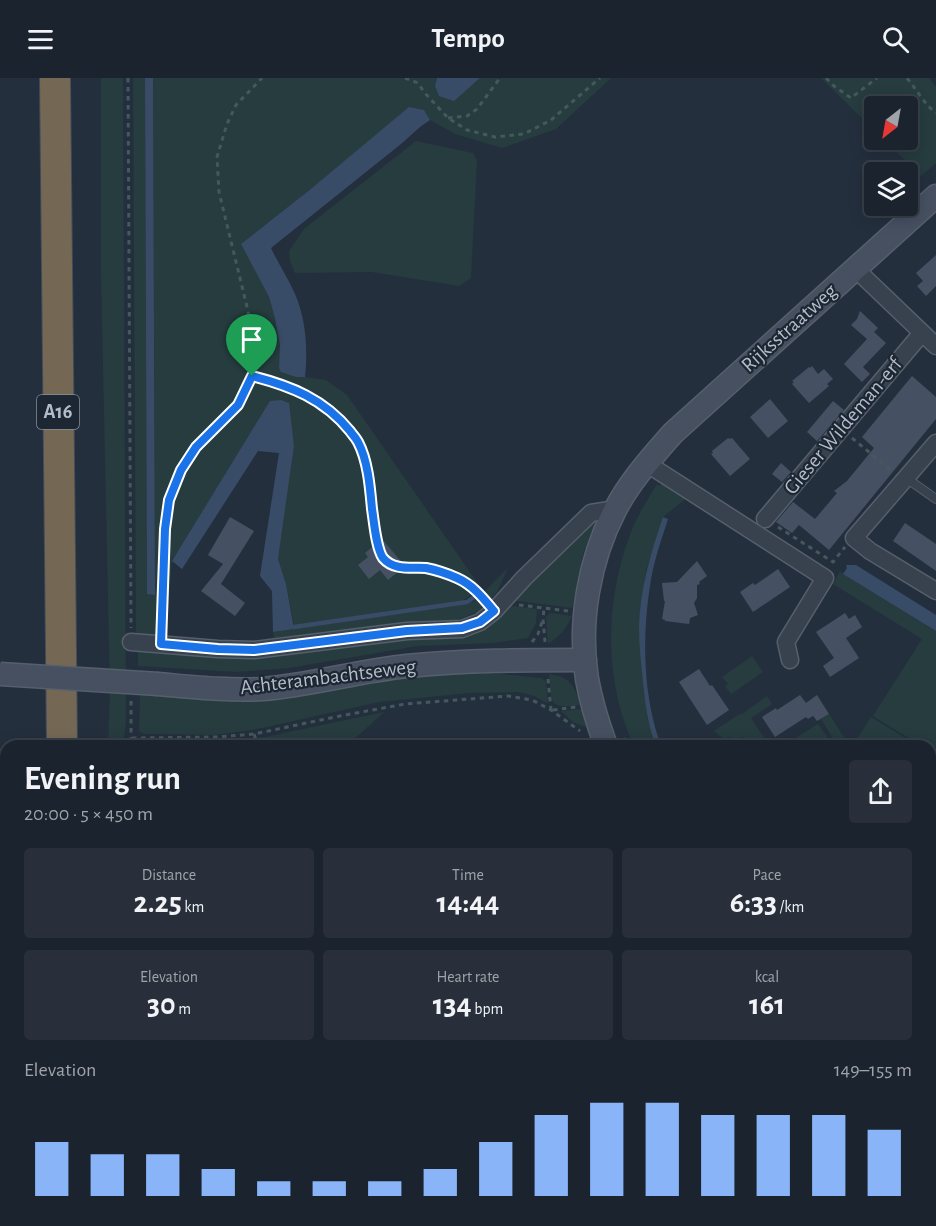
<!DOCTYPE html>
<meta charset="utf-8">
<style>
:root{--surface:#1b232e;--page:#282f3a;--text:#f1f3f6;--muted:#a0a4aa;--line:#39404a;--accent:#8ab4f8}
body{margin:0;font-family:"Alegreya Sans",sans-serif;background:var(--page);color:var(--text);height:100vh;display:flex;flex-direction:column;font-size:22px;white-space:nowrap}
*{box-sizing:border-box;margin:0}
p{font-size:20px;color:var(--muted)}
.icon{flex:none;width:33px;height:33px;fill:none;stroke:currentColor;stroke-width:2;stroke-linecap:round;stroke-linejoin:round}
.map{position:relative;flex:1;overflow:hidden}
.panel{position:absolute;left:0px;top:662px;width:936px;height:488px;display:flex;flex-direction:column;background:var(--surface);border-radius:18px 18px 0 0;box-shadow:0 3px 15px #0003,0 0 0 2px var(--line)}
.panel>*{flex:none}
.needle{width:39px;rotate:211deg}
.fabs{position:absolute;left:864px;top:18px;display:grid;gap:12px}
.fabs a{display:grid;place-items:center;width:54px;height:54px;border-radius:6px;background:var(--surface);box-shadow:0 3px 15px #0003,0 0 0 2px var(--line);font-size:30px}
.pin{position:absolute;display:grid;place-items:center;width:51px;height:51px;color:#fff;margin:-62px -26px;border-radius:50% 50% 50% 0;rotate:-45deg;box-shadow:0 0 6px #0007}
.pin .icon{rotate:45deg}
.round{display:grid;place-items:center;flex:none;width:63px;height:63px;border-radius:6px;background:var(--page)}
.overview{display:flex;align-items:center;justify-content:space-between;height:102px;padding:0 24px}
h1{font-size:33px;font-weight:600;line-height:45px}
.figures{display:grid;grid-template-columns:repeat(3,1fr);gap:9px;height:102px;padding:6px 24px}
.figures div{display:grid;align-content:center;border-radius:6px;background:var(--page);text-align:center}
.figures b{font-size:30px;font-weight:600}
.figures small{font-size:16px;font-weight:400}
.figures p{font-size:16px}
.chart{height:168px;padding:12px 24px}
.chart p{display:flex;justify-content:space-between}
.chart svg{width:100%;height:108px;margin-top:6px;stroke:var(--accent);stroke-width:6}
header{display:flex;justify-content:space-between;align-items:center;height:78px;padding:0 24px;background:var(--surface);font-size:27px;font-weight:600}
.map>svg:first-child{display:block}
</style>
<header><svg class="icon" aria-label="menu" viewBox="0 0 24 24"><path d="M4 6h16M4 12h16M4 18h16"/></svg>Tempo<svg class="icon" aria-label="search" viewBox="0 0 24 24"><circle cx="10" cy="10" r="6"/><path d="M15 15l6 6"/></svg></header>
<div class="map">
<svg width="936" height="1148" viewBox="0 0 936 1148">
<rect width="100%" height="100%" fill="#242f3e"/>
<!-- green -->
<g fill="#263c3f">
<polygon points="101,0 123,0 126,643 123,668 108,667 110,613 101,197"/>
<path d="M133,0H145L147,516H155L153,0H437L435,8L474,6L480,0H611L556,51L502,70L455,56L430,42L424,32L312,110L241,166C259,197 278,229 280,267C281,274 279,282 279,290L296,299H305L326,302L347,317L481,510L462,523L294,547L286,506L278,481L294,368L288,325L172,482L166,559L136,556Z"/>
<polygon points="821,0 929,0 936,9 936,85 921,98 884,62 908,62 908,28 874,28 874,52"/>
<polygon points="416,63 473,75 477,83 471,200 459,208 372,194 295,195 290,183 289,173 304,151"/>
<path d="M662,405L688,419L663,439L646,493L642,523L639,547L644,616L648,641L656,667L634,668C605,606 605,532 626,468C629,461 631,453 634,447C640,433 649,420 657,406L660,408Z"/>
<polygon points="596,438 598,443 584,472 572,530 510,522"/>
<polygon points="508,490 497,514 481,532 458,542 274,562 273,554 468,526 476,522"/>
<polygon points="840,493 843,496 936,553 936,678 930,674 930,668 920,667 873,638 922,561 833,506"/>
<polygon points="505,527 537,531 536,545 528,560 493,565 418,568 289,590 236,594 138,588 138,568 247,575 477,549"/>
<path d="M550,535L572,538C566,551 560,558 548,566L546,539Z"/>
<polygon points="752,578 763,594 731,616 725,608 728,606 722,599"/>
<polygon points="490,595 542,600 546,604 548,623 547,625 534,618 518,614 469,615 379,624 253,652 214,657 144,656 139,653 140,617 233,622 283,619 401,600 440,596"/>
<path d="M549,596C570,599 575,608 580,627C547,631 552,626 549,596Z"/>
<polygon points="767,618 772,626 751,640 769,667 752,667 743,659 735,661 728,659 725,662 714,653 738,637 742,636"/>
<polygon points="582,631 588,650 573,644 561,633"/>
<polygon points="384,634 348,667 139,667 139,665 181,666 265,659"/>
<polygon points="829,636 849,667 837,667 821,641"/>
<polygon points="871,639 917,667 853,667"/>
<polygon points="818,646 833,667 784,667"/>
<polygon points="302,1143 435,1143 438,1148 302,1148"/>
</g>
<!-- water -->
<g fill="#394c67">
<polygon points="145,0 153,0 155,517 147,516"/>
<polygon points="437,0 480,0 454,23 439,18 435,8"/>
<path d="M409,29L424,32L430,42L420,49L401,66L271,170C278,185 288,200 295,216C306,241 308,272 305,299H296L281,294L279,290L280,267L275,240L269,219L241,166L312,110Z"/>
<polygon points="281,322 289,325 294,368 278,481 286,506 294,551 273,554 272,513 260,498 279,375 258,373 182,491 172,483 270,323"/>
<path d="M663,439L668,441C661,463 653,485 650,508C642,558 643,620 661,667L656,668C648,647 645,626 643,604C641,586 639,567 639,548C640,511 651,474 663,439Z"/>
<polygon points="846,487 856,487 936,537 936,553 843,496 847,490"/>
<rect x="224" y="1143" width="78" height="5"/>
<polygon points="435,1143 607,1143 624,1148 438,1148"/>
</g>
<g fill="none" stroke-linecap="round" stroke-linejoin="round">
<!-- stream -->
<polyline stroke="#394c67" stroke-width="4.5" points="294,549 467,524 477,517"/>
</g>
<!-- building -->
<g fill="#455162">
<polygon points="936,177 936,208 926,218 917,208 923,203 916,195"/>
<polygon points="860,233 878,250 868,260 874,254 886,265 863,289 870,296 862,304 844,286 867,261 851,247 857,241"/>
<polygon points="812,288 818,296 824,291 833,301 827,306 829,308 809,325 792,306 794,304 792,303 809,289 810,290"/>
<polygon points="912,298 936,319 936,341 829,472 799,447 792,455 776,444 793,424 815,441 837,415 834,413 847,403 874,370 862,359"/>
<polygon points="770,321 788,343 768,360 750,339"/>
<polygon points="833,323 844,332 817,363 807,354"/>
<polygon points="728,360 730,361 732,360 750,381 730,398 711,376 713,375 712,373"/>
<polygon points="781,385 791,394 782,404 772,396"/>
<polygon points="230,439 254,453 221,506 245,525 235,538 201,513 223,486 208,477"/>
<polygon points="905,445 936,466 936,493 893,463"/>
<polygon points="382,461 405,488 388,502 380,492 369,501 358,487 368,479 365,475"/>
<polygon points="697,483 707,498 699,504 700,506 697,507 697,520 694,525 698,537 690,540 689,546 665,543 665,542 662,541 665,523 664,523 662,505 677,504"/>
<polygon points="778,491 790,509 753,534 740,514 753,505 755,507"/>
<polygon points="845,535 849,541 855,537 862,549 846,560 859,580 830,599 823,588 834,580 816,554"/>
<polygon points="699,591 710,608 712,607 729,632 707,647 679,604"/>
<polygon points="800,617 806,625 817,617 829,636 817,643 813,638 808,641 806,639 775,659 762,639 776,630 777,632"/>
</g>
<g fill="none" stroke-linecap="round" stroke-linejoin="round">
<!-- lane casing -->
<g stroke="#565f6c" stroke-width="10">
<polyline id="lane" points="906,400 936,421"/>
</g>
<!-- street casing -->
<g stroke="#565f6c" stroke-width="19">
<g id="street">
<polyline points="856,190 865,200 936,268"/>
<polyline points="936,365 854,460 870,473 936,513"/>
<polyline points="646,385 825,500 786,564 790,582"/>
<polyline points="765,441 922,255"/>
<polyline points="131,564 218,571 254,572 407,553 462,551 480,544 494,533 524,500 591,435 616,431"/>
<polyline points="930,978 936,973"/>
<polyline points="760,1143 781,1148"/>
<polyline points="899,1148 906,1143"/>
</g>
</g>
<!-- secondary casing -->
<g stroke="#565f6c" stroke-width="25">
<g id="secondary">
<path d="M158,606C193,609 228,613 263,611C311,607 359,593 407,588C465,582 526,582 585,582"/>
<path d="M606,668C598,646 591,624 587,601C578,545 589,482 615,432C630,403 652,379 673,355L936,118"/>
<polyline points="916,1143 919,1148"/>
</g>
</g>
<!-- highway casing -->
<g stroke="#434c59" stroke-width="32">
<g id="highway">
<polyline points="55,0 62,668"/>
<polyline points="59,1148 60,1143"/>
</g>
</g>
<!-- path -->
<g stroke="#44595c" stroke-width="3" stroke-dasharray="4.5 4.5" stroke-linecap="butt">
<polyline points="128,0 131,550"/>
<polyline points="405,0 418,5 424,14 448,40 467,52 495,59 524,56 551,42 600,0"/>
<polyline points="826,0 834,8 851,20 877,0"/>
<path d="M907,0C917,12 924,26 936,35"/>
<polyline points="448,40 467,38 477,31 500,0"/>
<path d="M252,298C291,308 324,321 349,353C352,356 356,360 358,364C368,383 370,409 372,431C374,443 376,470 383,480C394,493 412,489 426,490C431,491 435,493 439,494C459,500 472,506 485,523"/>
<polyline points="852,360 893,394"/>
<polyline points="778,449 833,484 845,469"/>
<polyline points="519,527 544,530"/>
<polyline points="161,552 165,451 169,422 181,392 196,369 238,327 252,298 254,277 248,233 219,114 217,79 227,46 236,27 262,0"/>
<polyline points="532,564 538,556 543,541"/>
<polyline points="545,564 543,541 544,530 568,533"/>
<polyline points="548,601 551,632"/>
<polyline points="131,623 131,668"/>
<polyline points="553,632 576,629"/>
<polyline points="254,656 258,668"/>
<polyline points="132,660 217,659 254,656 340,638 405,626 508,618 532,622 551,632 580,653"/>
<polyline points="624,660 628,668"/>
<polyline points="123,1143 123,1148"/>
</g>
<!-- lane -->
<use href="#lane" stroke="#38414e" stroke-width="8"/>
<!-- street -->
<use href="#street" stroke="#38414e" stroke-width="16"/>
<!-- secondary -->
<use href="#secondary" stroke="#465061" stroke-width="22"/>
<!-- highway -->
<use href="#highway" stroke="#746855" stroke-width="30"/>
<!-- secondary-bridge casing -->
<g stroke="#565f6c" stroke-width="25" stroke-linecap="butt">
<polyline id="secondary-bridge" points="0,596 158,606"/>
</g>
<!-- secondary-bridge -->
<use href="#secondary-bridge" stroke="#465061" stroke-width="22"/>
</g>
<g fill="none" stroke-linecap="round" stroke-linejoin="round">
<!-- route casing -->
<g stroke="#fff" stroke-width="12">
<path id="route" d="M252,298C291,308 324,321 350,353C352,356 356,360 358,364C368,383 370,409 372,431C374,443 376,470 383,480C394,493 412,489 426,490C436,492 448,496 457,500C473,507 483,520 494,533L480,544L462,550L407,553L254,572L218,571L161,566L165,451L169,422L181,392L196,369L238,327Z"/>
</g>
<!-- route -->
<use href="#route" stroke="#1a73e8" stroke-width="8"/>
</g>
<g text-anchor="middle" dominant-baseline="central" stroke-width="4.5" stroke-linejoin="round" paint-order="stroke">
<!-- shield labels -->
<rect fill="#1d2633" stroke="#878f9c" stroke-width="1.5" x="37" y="317" width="42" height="34" rx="4.5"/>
<g font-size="20" font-weight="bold" fill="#b4bcc9">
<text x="58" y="334">A16</text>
</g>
<!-- street labels -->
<g font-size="21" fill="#b4bcc9" stroke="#1d2633">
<text transform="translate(789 250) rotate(-42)">Rijksstraatweg</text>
<text transform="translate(843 348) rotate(-50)">Gieser Wildeman-erf</text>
<text transform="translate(328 599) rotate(-7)">Achterambachtseweg</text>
</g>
</g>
</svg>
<div class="fabs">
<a><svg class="needle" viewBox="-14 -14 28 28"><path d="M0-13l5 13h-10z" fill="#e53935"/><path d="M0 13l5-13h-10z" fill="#a0a4aa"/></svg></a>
<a><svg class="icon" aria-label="layers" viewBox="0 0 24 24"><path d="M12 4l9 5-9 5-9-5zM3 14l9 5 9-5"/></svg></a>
</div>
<div class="pin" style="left:252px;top:298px;background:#1e9e55"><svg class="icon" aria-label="arrive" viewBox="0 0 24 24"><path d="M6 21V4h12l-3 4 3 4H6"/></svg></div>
<section class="panel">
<div class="overview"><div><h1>Evening run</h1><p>20:00 · 5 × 450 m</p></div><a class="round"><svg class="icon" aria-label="share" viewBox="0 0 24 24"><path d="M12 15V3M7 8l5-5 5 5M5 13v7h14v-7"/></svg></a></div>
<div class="figures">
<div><p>Distance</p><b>2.25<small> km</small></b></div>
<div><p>Time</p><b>14:44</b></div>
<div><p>Pace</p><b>6:33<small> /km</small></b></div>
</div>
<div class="figures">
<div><p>Elevation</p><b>30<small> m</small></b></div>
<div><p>Heart rate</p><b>134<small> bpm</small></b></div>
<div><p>kcal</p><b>161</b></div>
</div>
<div class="chart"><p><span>Elevation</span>149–155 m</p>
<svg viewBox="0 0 160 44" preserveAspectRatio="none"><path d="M5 44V22M15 44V27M25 44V27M35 44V33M45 44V38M55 44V38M65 44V38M75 44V33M85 44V22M95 44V11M105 44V6M115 44V6M125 44V11M135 44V11M145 44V11M155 44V17"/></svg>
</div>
</section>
</div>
